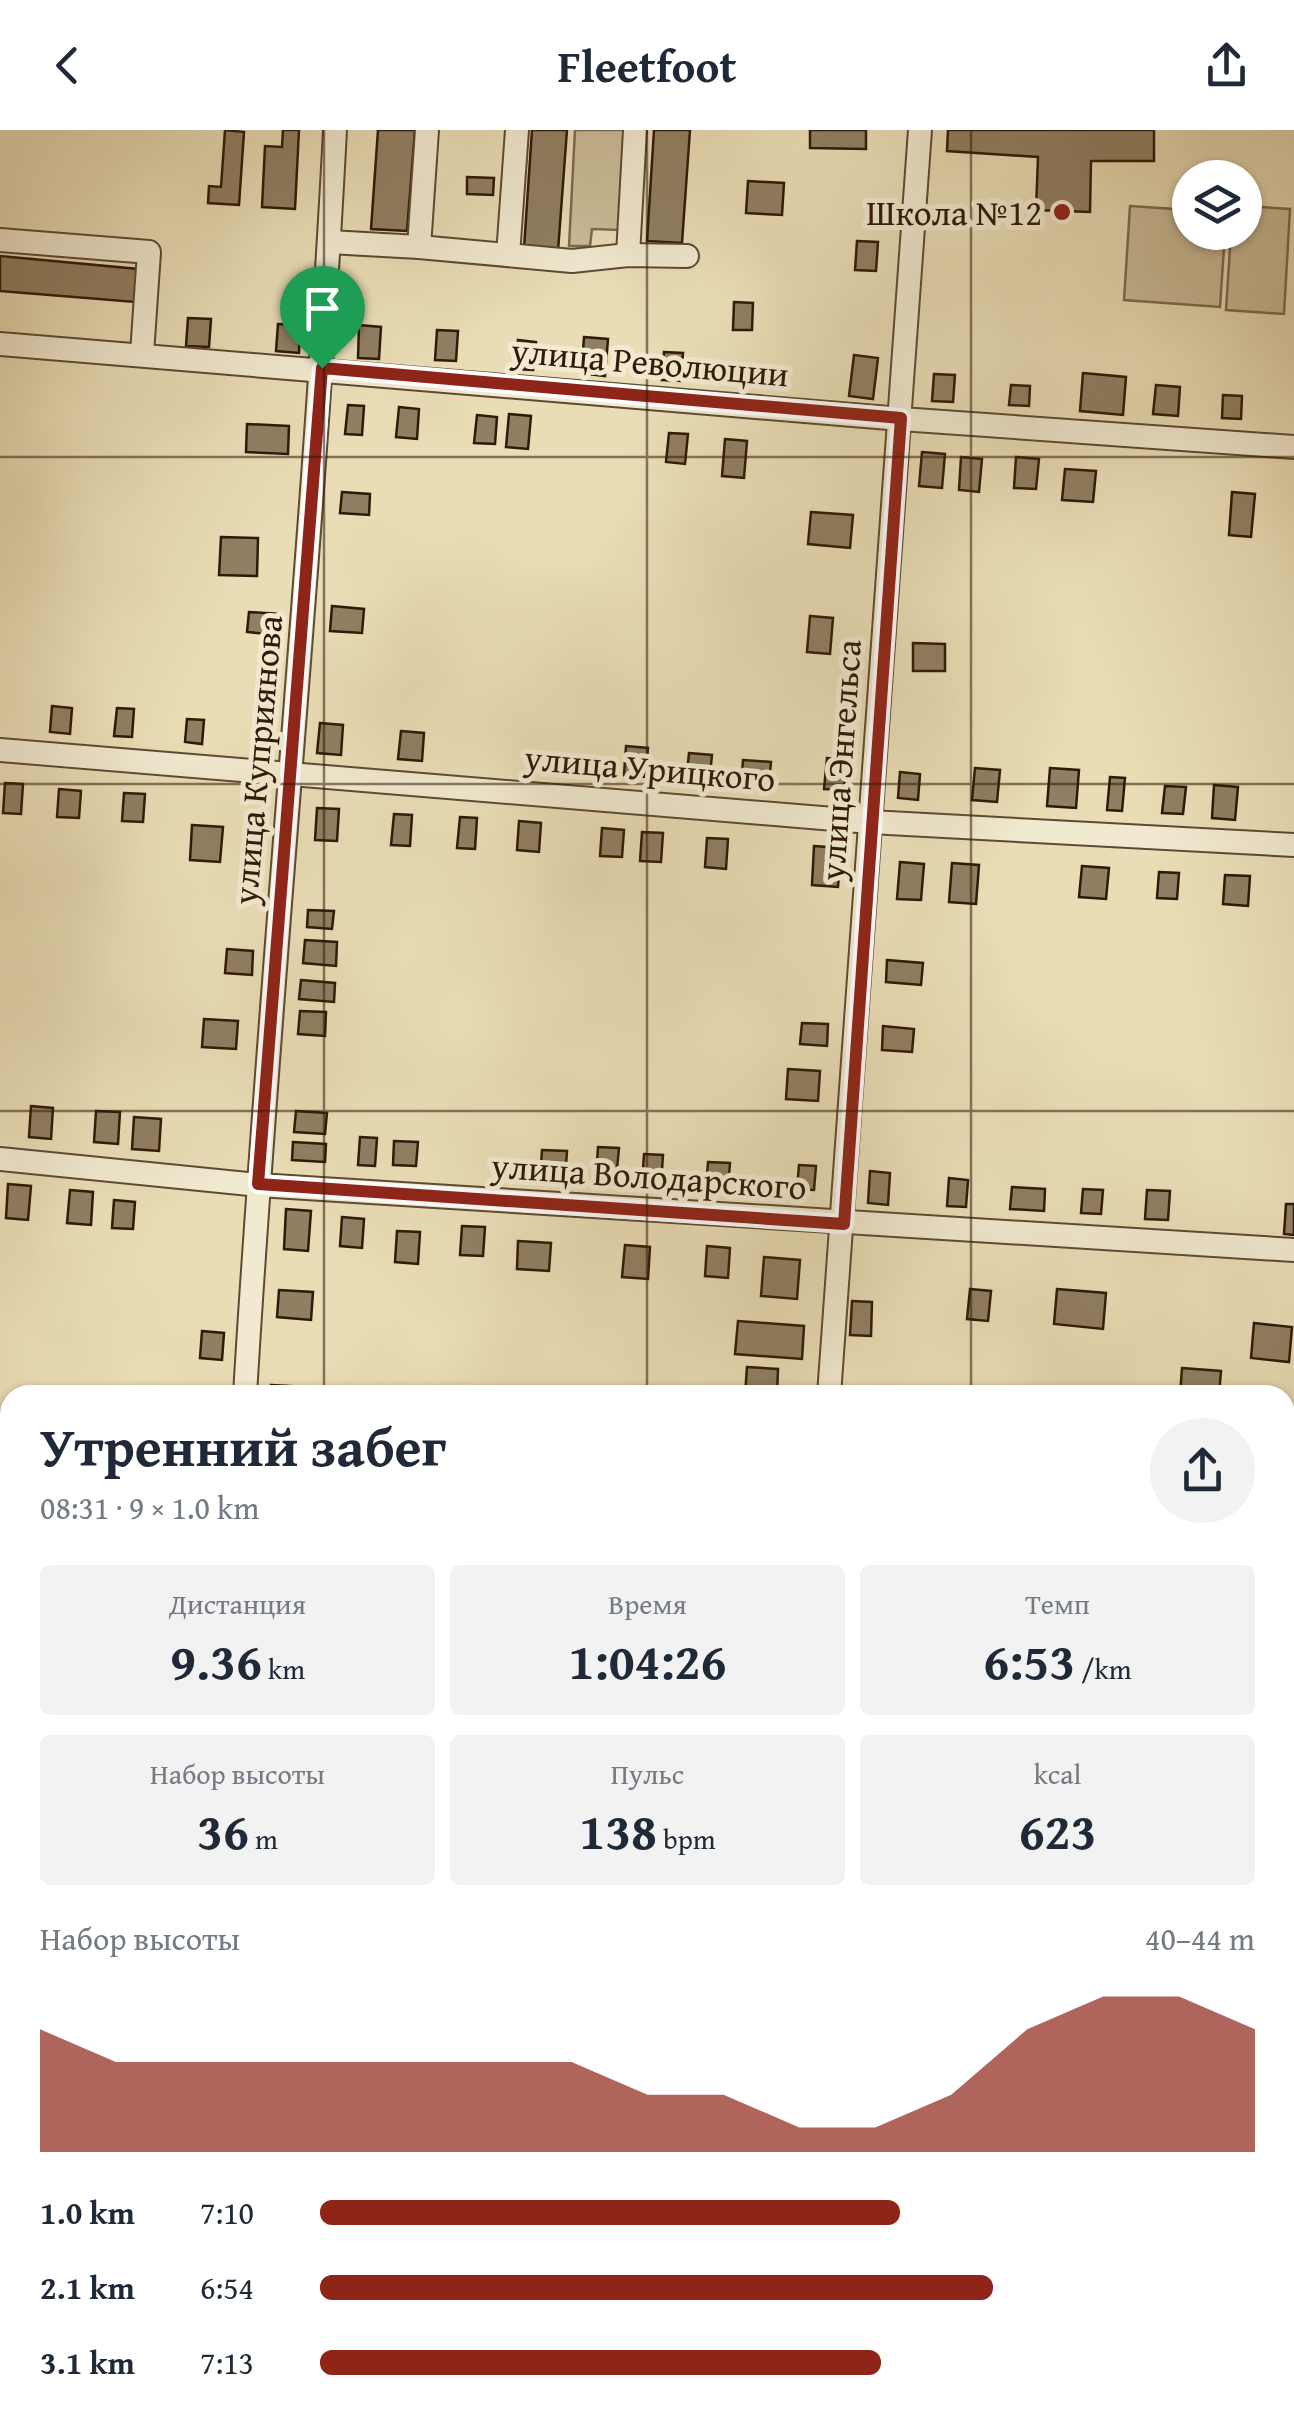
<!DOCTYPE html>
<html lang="ru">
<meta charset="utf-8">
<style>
:root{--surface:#fff;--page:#f2f2f3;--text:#1f2937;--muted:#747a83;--accent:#8f2418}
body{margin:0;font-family:"Gentium Book Plus",serif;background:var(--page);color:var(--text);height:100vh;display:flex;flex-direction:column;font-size:38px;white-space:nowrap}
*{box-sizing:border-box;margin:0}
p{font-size:32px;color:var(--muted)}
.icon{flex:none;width:55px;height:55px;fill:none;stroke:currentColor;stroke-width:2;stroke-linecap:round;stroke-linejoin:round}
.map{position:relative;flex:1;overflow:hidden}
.sheet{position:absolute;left:0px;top:1255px;width:1295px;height:1035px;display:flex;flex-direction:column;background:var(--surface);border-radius:30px 30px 0 0;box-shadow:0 2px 8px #0004}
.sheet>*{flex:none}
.controls{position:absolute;left:1172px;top:30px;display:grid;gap:20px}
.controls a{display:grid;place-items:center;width:90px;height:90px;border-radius:50%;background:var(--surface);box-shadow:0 2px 8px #0004;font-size:50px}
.pin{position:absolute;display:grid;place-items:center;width:85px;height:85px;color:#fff;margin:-102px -42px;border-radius:50% 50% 50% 0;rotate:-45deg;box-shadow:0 0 10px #0007}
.pin .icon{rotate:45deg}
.round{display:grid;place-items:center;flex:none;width:105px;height:105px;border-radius:52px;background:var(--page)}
.overview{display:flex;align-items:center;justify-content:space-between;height:170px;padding:0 40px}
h1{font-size:55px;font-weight:700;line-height:75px}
.figures{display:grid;grid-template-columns:repeat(3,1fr);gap:15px;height:170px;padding:10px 40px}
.figures div{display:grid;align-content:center;border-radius:10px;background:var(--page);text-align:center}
.figures b{font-size:50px;font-weight:700}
.figures small{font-size:28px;font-weight:400}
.figures p{font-size:28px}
.chart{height:280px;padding:20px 40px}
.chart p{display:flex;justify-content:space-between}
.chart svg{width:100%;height:180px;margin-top:10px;fill:var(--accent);opacity:.7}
ul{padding:0 40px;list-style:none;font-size:32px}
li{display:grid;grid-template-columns:160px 120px 1fr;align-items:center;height:75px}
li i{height:25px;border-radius:12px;background:var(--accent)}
header{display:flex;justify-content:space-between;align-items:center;height:130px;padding:0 40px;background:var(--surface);font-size:45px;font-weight:700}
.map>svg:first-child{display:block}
</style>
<header><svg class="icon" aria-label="back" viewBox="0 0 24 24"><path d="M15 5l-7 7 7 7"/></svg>Fleetfoot<svg class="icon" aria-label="share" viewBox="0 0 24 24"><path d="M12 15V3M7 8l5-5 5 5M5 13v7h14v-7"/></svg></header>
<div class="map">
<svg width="1294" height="2290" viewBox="0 0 1294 2290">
<rect width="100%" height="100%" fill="#e9ddb6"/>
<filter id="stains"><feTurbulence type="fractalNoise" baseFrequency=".002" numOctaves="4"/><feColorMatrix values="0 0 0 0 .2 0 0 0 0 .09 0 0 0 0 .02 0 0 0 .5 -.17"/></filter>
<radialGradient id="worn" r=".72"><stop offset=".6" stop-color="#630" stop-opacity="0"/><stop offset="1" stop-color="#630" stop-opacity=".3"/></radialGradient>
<!-- green -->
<g fill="#cabc98" stroke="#7d6a50" stroke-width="2.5">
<polygon points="575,0 626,0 621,100 592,99 590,116 569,116"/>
<polygon points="1130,76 1190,80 1190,102 1225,103 1220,177 1124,170"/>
<polygon points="1245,76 1290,79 1284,184 1226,180 1231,103 1245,102"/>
</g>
<!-- building -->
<g fill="#907f62" stroke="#301907" stroke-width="2.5">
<polygon points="225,0 244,2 239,75 208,73 209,56 221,57"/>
<polygon points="283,0 299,0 295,79 262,77 265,16 282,17"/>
<polygon points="378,0 415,0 407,101 371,99"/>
<polygon points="532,0 567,0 558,121 524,118"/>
<polygon points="654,0 690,0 682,113 647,111"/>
<polygon points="810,0 866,0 866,19 810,18"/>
<polygon points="948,0 1154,0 1154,31 1091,31 1090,82 1036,80 1038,27 947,21"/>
<polygon points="467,47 494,48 493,65 467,64"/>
<polygon points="748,51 784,53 782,85 746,83"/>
<polygon points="857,111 878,112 876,141 855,140"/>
<polygon points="0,126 138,139 135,172 0,161"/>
<polygon points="734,172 753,173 752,200 733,200"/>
<polygon points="188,188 211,189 209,217 186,216"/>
<polygon points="278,194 300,195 299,223 276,221"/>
<polygon points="359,195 381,197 379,229 358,228"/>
<polygon points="437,200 458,201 456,231 435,230"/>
<polygon points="584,207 608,209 605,246 587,244 588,235 582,235"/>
<polygon points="518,210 536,212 533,240 515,239"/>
<polygon points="664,222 683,223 681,251 662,250"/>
<polygon points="854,225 878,228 873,269 849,266"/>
<polygon points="1083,243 1126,247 1123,285 1080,281"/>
<polygon points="934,244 955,245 953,272 932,271"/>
<polygon points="1011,255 1030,256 1029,276 1009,275"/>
<polygon points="1156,255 1180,257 1178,286 1153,284"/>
<polygon points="1223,265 1242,266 1241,289 1222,288"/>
<polygon points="348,275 364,276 362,305 345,304"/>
<polygon points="399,277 419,279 417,309 396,307"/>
<polygon points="509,284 531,286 528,319 506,317"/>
<polygon points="477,285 497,287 495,314 474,313"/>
<polygon points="247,294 289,296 288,324 246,322"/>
<polygon points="669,303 688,304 685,334 666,332"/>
<polygon points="725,309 747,311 744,348 722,346"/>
<polygon points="922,322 945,324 942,358 919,356"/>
<polygon points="961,327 982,329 979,362 959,360"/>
<polygon points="1016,327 1039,329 1036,359 1014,358"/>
<polygon points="1065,339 1096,341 1093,372 1062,370"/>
<polygon points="342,362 370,364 369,385 340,383"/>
<polygon points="1232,362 1255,364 1251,407 1229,405"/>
<polygon points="811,382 853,385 850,418 808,414"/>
<polygon points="221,407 258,408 257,446 219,445"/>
<polygon points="332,476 364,479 362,503 330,501"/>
<polygon points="249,482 280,484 278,505 247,502"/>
<polygon points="810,486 833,488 830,524 807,522"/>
<polygon points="913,513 945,514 945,541 913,541"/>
<polygon points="52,576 72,578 70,604 50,602"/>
<polygon points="117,578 134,579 132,607 114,606"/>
<polygon points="187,589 204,590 202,614 185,612"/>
<polygon points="257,590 273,591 271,616 255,615"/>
<polygon points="320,593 343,595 341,625 317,623"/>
<polygon points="401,601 424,603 422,631 398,629"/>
<polygon points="626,616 648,618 645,647 624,645"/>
<polygon points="689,623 712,625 709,654 686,652"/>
<polygon points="827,628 846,630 844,660 824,659"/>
<polygon points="743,630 771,632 768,661 741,658"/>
<polygon points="975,638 1000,640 997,672 972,670"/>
<polygon points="1050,638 1079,640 1076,678 1047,676"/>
<polygon points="900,642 920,644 918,670 898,668"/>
<polygon points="1110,647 1125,648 1122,681 1107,680"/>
<polygon points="5,653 23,654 21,684 3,683"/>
<polygon points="1214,655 1238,657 1235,690 1212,688"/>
<polygon points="1165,656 1186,657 1183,684 1162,683"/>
<polygon points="59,659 81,661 79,688 57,687"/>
<polygon points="124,663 145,664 143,692 122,691"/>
<polygon points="317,678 339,679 337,711 315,710"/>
<polygon points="394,684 412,685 410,716 391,715"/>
<polygon points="460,687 477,688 475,719 457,718"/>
<polygon points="519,691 541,693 539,722 517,720"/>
<polygon points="192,695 223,697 220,732 190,730"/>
<polygon points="602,698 624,700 622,727 600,726"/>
<polygon points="642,702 663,703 661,732 640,731"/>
<polygon points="707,708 728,709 726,739 705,737"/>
<polygon points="814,716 841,718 838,757 812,755"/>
<polygon points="900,732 924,734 921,770 897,769"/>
<polygon points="952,733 979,735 976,774 949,772"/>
<polygon points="1082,736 1109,738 1106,769 1079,767"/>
<polygon points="1159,742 1179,743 1177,769 1157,768"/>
<polygon points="1225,745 1250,746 1248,776 1223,774"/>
<polygon points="308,780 334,781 332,799 307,797"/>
<polygon points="305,810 337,812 336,836 303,833"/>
<polygon points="227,819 253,821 252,845 225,843"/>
<polygon points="887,830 923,833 921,855 886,852"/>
<polygon points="301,850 335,853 334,872 299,869"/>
<polygon points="300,881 326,882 325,906 298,904"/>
<polygon points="204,889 238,891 236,919 202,917"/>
<polygon points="802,893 828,894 827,916 800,914"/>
<polygon points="883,896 914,899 912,922 882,920"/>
<polygon points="788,939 820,941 818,971 786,969"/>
<polygon points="31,976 53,978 51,1009 29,1007"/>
<polygon points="96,981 120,982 118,1014 94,1012"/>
<polygon points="296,981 327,983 325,1004 294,1002"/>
<polygon points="134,987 161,989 159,1021 132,1019"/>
<polygon points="360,1007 377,1008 375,1036 358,1035"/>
<polygon points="394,1011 418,1012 416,1036 393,1035"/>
<polygon points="293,1012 326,1014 325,1032 292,1030"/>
<polygon points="598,1017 619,1018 616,1050 596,1048"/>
<polygon points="542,1020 567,1021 565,1050 540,1049"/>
<polygon points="644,1024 663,1025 661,1055 642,1053"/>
<polygon points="708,1032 730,1033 728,1059 706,1058"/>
<polygon points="799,1035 816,1036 814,1060 797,1059"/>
<polygon points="870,1041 890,1043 888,1075 868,1073"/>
<polygon points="949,1048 968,1050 966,1077 947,1076"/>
<polygon points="8,1054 31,1056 28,1090 6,1088"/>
<polygon points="1012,1057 1045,1059 1044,1081 1010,1079"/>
<polygon points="1083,1059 1103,1060 1101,1084 1081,1083"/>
<polygon points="70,1060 93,1062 91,1095 67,1093"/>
<polygon points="1147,1060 1170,1061 1168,1090 1145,1089"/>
<polygon points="114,1070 135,1072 133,1099 112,1098"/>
<polygon points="1286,1074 1294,1074 1294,1105 1284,1104"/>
<polygon points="286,1079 311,1081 308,1121 284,1119"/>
<polygon points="342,1087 364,1089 362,1118 340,1116"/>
<polygon points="462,1096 485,1097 483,1126 460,1125"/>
<polygon points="397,1101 420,1102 418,1134 395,1132"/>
<polygon points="518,1111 551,1113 549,1141 517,1139"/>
<polygon points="625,1115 650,1117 648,1149 622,1147"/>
<polygon points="707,1116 730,1118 728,1148 705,1146"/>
<polygon points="764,1127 800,1130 797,1169 761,1166"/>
<polygon points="970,1159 991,1161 988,1191 967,1189"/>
<polygon points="1057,1159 1106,1163 1103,1199 1054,1194"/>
<polygon points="279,1160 313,1162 311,1190 277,1187"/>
<polygon points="852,1171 872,1172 871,1206 850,1205"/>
<polygon points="738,1191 804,1196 802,1229 735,1224"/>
<polygon points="1254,1193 1292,1197 1289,1232 1251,1228"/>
<polygon points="202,1201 224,1203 222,1230 200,1228"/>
<polygon points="747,1237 778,1239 777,1265 745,1265"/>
<polygon points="1182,1238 1221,1241 1219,1265 1180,1265"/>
<polygon points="271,1255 306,1257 305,1265 271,1265"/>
<polygon points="0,1383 5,1383 3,1415 0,1414"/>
<polygon points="0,1487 10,1487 10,1517 0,1516"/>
<rect x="1285" y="1732" width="9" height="107"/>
<polygon points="1285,1866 1290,1866 1287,1960 1285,1960"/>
<polygon points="0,1906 10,1908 10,1930 0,1929"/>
<polygon points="0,2024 7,2024 9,2069 0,2069"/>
<polygon points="3,2161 10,2162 10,2201 0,2199"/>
</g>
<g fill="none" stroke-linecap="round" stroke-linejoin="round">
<!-- minor casing -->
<g stroke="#5e4a33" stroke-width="26">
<g id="minor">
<polyline points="0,110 149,122 142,224"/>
<polyline points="329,112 419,117 427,0"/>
<polyline points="419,117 572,131 628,125 687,126"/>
<polyline points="508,125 517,0"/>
<polyline points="628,125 635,0"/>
<polyline points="0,214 901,289 1294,317"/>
<polyline points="0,620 870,692 1294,715"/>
<polyline points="0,1029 258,1055 1294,1120"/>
<path d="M245,1265C270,843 313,422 335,0"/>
<polyline points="829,1265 920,0"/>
<polyline points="0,1432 10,1432"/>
<polyline points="1285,1532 1294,1533"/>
<polyline points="0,1874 10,1875"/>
<polyline points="1285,1969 1294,1970"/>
<polyline points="1285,2220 1289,2220 1294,2207"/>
<polyline points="0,2276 10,2276"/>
<polyline points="51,2280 165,2290"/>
<polyline points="742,2290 795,2280"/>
</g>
</g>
<!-- path -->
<polyline stroke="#301907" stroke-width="4" stroke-dasharray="8 5" stroke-linecap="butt" points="1176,2290 1201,2280"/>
<!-- minor -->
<use href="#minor" stroke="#f1e9d0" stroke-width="22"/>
</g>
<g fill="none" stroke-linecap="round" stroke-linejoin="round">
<!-- route casing -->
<g stroke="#fff" stroke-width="20">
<polygon id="route" points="322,238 901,288 844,1094 258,1054"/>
</g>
<!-- route -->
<use href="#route" stroke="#8f2418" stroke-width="12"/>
</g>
<!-- grid -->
<path fill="none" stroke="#301907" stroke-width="2.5" stroke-opacity="0.55" d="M324,0V1265M647,0V1265M971,0V1265M0,327H1294M0,654H1294M0,981H1294M0,1309H10M1285,1309H1294M0,1636H10M1285,1636H1294M0,1963H10M1285,1963H1294M324,2280V2290M647,2280V2290M971,2280V2290"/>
<!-- markers -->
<circle fill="#8f2418" stroke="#f1e9d0" stroke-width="4" cx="1062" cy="82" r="10"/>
<g text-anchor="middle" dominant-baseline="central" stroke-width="10" stroke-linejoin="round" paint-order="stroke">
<!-- poi labels -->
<g font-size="35" fill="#301907" stroke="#f1e9d0" text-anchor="end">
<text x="1042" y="82">Школа №12</text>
</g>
<!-- street labels -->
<g font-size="35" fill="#301907" stroke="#f1e9d0">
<text transform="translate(650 232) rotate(5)">улица Революции</text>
<text transform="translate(257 630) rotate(-85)">улица Куприянова</text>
<text transform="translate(840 630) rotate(-86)">улица Энгельса</text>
<text transform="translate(650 638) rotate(5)">улица Урицкого</text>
<text transform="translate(649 1046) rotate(4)">улица Володарского</text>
</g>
</g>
<rect width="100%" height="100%" filter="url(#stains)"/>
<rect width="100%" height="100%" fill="url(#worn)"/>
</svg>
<div class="controls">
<a><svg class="icon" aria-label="layers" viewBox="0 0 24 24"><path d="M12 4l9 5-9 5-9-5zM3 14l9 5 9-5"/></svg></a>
</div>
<div class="pin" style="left:322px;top:238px;background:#1e9e55"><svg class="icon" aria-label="arrive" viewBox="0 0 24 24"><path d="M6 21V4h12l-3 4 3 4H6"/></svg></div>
<section class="sheet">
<div class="overview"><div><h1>Утренний забег</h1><p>08:31 · 9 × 1.0 km</p></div><a class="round"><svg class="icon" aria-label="share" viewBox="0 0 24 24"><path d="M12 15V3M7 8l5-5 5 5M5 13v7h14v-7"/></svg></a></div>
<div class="figures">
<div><p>Дистанция</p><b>9.36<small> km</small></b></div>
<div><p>Время</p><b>1:04:26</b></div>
<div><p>Темп</p><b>6:53<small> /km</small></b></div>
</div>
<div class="figures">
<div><p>Набор высоты</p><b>36<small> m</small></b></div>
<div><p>Пульс</p><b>138<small> bpm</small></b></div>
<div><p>kcal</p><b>623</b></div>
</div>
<div class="chart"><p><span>Набор высоты</span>40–44 m</p>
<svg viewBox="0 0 160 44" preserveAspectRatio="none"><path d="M0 44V14L10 22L20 22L30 22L40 22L50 22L60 22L70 22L80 30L90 30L100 38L110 38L120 30L130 14L140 6L150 6L160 14V44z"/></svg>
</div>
<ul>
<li><b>1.0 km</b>7:10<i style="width:62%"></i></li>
<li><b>2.1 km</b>6:54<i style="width:72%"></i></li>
<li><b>3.1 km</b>7:13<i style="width:60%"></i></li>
</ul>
</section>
</div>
